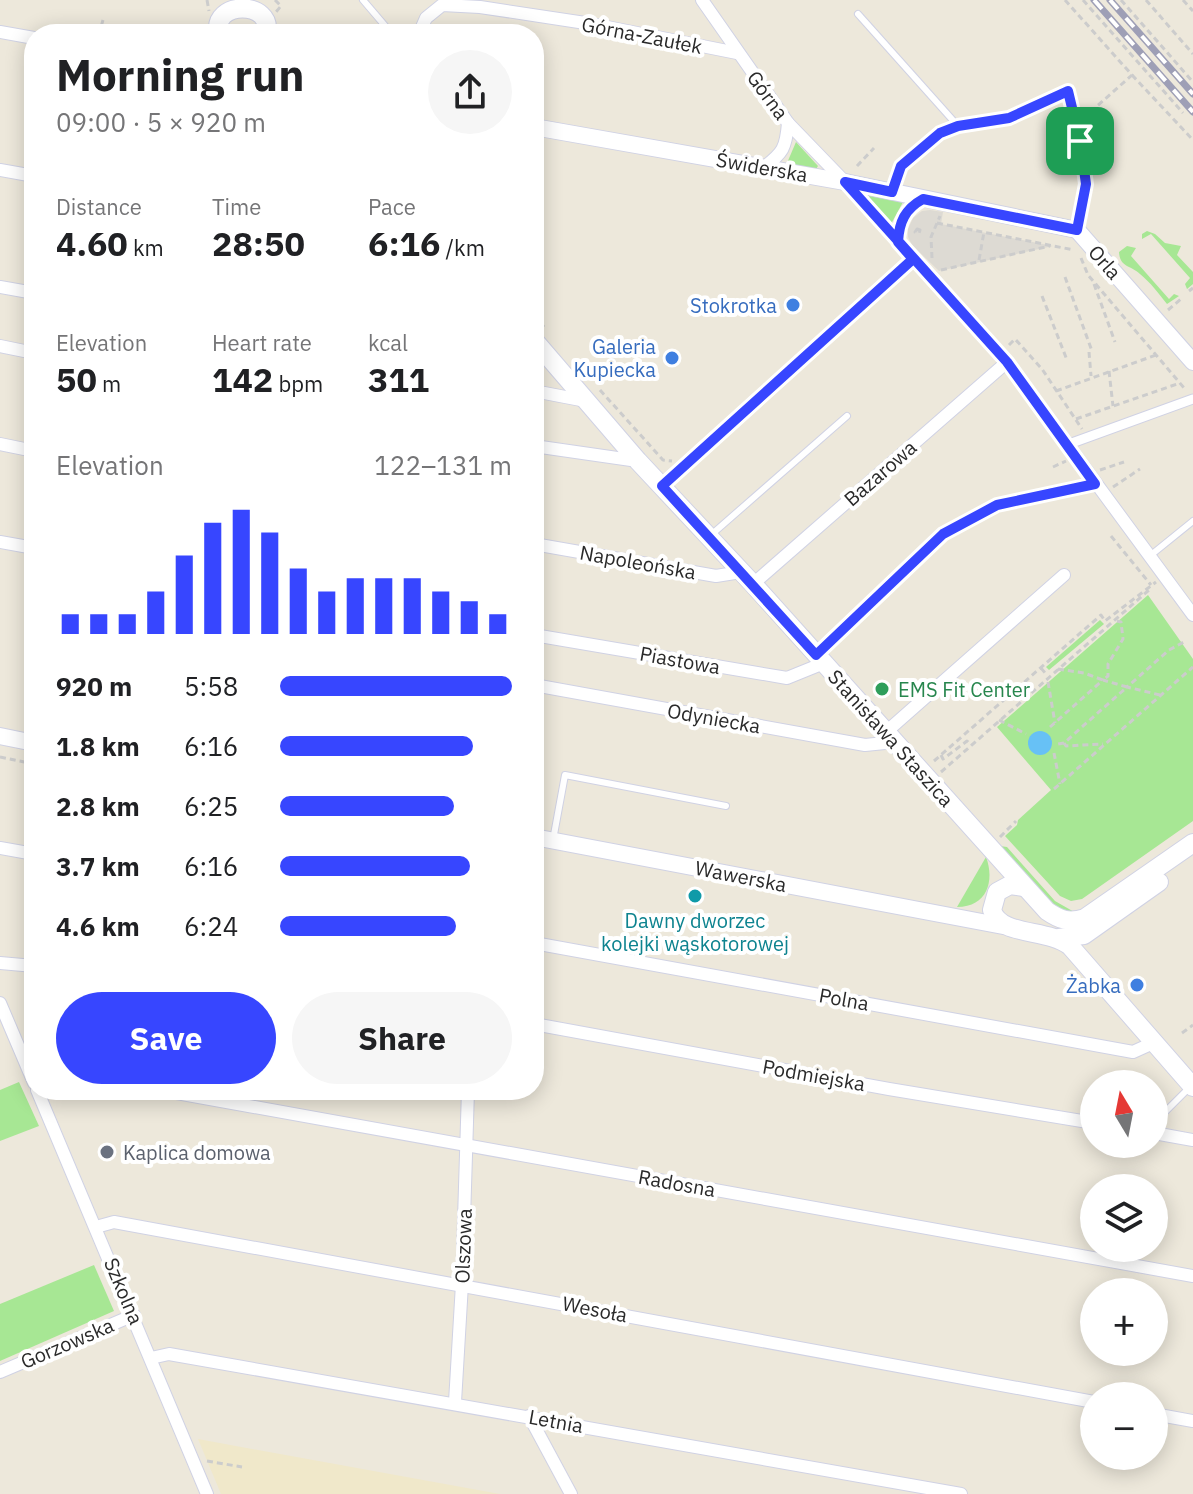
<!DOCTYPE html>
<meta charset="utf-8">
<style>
:root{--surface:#fff;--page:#f6f6f6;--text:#202124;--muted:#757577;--accent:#3746ff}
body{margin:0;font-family:"IBM Plex Sans",sans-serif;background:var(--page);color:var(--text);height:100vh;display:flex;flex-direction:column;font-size:30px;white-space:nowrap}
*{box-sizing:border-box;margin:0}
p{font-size:26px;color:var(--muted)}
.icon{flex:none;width:44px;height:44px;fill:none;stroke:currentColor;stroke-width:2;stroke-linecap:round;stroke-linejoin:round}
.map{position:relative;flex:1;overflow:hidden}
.sheet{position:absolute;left:24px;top:24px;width:520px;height:1076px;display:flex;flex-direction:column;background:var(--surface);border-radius:32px;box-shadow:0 4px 20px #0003}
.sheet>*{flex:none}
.needle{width:52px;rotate:350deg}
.fabs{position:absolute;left:1080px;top:1070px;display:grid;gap:16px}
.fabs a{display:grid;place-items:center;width:88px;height:88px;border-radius:50%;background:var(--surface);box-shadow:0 4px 20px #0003;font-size:40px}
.pin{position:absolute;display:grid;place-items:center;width:68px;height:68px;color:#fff;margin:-34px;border-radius:16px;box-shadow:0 4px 12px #0006}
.round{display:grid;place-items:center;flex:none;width:84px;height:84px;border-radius:42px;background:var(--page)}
.head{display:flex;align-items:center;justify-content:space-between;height:136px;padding:0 32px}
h1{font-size:44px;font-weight:800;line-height:60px}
.figures{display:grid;grid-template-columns:repeat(3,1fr);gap:12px;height:136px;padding:8px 32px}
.figures div{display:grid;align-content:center}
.figures b{font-size:34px;font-weight:800}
.figures small{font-size:22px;font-weight:400}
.figures p{font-size:22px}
.chart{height:224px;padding:16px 32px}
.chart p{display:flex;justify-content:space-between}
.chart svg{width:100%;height:144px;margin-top:8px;stroke:var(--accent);stroke-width:6}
.cta{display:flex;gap:16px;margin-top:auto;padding:16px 32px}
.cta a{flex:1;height:92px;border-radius:48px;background:var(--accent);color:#fff;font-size:32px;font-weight:800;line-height:92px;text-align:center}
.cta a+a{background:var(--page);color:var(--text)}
ul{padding:0 32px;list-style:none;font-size:26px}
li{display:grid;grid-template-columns:128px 96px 1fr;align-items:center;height:60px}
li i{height:20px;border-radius:10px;background:var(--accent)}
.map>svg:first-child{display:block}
</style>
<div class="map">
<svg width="1193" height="1494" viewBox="0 0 1193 1494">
<rect width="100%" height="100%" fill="#ede8db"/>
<!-- education -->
<polygon fill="#f0e8ca" points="198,1439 252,1449 500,1494 221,1494"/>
<!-- green -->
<g fill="#a7e794">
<polygon points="796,142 818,166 816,169 787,163"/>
<polygon points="870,195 903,202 891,224 868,199"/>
<polygon points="1147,231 1155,234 1165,243 1181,246 1177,255 1193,272 1193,284 1187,289 1185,284 1190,278 1151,234 1142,239 1142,234"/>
<path d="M1127,246L1136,248L1131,256L1169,299L1174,294L1179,296L1167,304C1159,294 1150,282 1140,274C1131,265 1120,268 1119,252Z"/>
<polygon points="1148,595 1193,659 1193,821 1082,899 1071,901 1060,896 1005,836 1017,825 1018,820 1051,790 997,727"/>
<polygon points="1100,620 1104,624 1049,670 1046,667"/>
<path d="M1000,846L1007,847L1055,901L1076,913C1046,912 1019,868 1000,846Z"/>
<path d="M986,857C995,881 987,907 957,907Z"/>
<polygon points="19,1082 39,1126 0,1141 0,1090"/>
<polygon points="94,1265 114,1311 0,1361 0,1304"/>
</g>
<!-- plaza -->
<polygon fill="#dddad3" points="930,210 943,212 941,224 1053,246 939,271 912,245 908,237 908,229 913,218 922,211"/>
<!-- water -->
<circle fill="#67c1f6" cx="1040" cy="743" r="12"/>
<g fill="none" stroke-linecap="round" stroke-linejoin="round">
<!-- service casing -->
<g stroke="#d0d2e4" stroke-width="8">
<g id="service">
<polyline points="363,0 392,34"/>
<polyline points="858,14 958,126"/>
<polyline points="892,192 901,166 940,133 958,126 1009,118 1068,91 1077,121 1086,184 1077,227"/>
<polyline points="711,535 847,416"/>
<polyline points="1151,555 1193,521"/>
<polyline points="553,840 565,775 726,806"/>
<polyline points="1154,1110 1165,1112 1189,1088"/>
</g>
</g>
<!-- pedestrian casing -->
<g stroke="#d0d2e4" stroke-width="11">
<polyline id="pedestrian" points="1069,444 1193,399"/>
</g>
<!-- minor casing -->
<g stroke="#d0d2e4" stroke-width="14">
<g id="minor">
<polyline points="702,0 788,123 845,182 1007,362 1193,615"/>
<polyline points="0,32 34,38"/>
<polyline points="419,34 426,18 442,5 480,7 592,24 737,53"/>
<path d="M763,168C783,153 786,148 788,123"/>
<polyline points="0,170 34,176"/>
<path d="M898,242C899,222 905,209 923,199"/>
<polyline points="0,287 34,293"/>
<polyline points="0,346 34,353"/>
<polyline points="534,391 586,401"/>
<polyline points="0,444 34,451"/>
<polyline points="534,446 638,461"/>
<polyline points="662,486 913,259"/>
<polyline points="0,542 34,548"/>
<polyline points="534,544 716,576 741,572"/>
<polyline points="753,584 1007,362"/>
<polyline points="534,635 787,678 824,663"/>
<polyline points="816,655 943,534 997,505 1095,484"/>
<polyline points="534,685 865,745 895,742"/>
<polyline points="886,732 1064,575"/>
<polyline points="0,848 34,854"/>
<polyline points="534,943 1133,1052 1153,1043"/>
<polyline points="0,963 34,966"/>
<polyline points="0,1003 34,1083"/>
<polyline points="534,1024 889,1089 1094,1123"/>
<polyline points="37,1090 207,1494"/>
<polyline points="160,1090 1193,1276"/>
<polyline points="1154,1133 1193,1140"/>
<polyline points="96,1227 114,1222 1094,1402"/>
<polyline points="151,1358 169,1354 961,1494"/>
<polyline points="0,1372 134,1315"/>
<polyline points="455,1402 462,1284 468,1090"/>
<polyline points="1154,1414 1193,1421"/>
<polyline points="529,1416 571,1494"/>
</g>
</g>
<!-- tertiary casing -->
<g stroke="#d0d2e4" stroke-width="18">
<g id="tertiary">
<polyline points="534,127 845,182 1077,230 1193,362"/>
<polyline points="0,736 34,743"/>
<polyline points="534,837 1003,926"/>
</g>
</g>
<!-- secondary casing -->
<g stroke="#d0d2e4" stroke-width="20">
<g id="secondary">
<path d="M219,34C210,0 275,0 266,34"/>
<path d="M534,340L638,461L753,584L1047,911C1060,920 1069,923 1085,918L1193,843"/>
<path d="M1024,887L1010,885L997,892L992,910C1000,937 1047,928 1070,946L1193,1087"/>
<polyline points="1059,938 1084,935 1159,882"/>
</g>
</g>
<!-- path -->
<g stroke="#ccc" stroke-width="3" stroke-dasharray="6 4" stroke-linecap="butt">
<polyline points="207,0 209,11"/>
<polyline points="275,0 281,6 276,12"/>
<polyline points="1065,0 1132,75 1087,115"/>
<polyline points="1083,0 1183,113"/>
<polyline points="1121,0 1193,82"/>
<polyline points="1146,0 1193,54"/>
<polyline points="1183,0 1193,11"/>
<polyline points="99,34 103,20"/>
<polyline points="198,34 204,25"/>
<polyline points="1132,75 1193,140"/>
<polyline points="1089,133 1099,125"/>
<polyline points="857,166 874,148"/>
<polyline points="937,223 1074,250"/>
<polygon points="917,229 920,230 919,233 915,232"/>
<polyline points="932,258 931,237 940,216"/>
<polyline points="1081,258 1088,275 1185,389"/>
<polyline points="979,260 984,232"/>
<polyline points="941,270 1050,246"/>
<polyline points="1065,277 1092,351"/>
<polyline points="1094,284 1115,342"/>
<polyline points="1189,291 1193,288"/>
<polyline points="1042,296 1067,360"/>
<polyline points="1168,310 1181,299"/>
<polyline points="534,315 544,327"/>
<polyline points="1009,345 1015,339 1042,369 1082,429"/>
<polyline points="1089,352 1091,376"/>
<polyline points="1109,371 1113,406"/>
<polyline points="600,390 663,460 672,461"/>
<polyline points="1056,391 1156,355"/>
<polyline points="1076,419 1180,383"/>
<polyline points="1053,467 1066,461"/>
<polyline points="1100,470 1124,462"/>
<polyline points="1113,487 1140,469"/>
<polyline points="1111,536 1151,585"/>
<polyline points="1041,668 1046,674"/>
<polyline points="1058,669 1084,673 1103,680 1108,676 1108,664 1123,639 1121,622 1117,621"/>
<polyline points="1048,682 1055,723"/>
<polyline points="1160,695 1127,687 1169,650 1184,642"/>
<polyline points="999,720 1026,734"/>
<polyline points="1050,727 1103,680 1127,687 1064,743 1058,744"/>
<polyline points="1064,743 1066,746 1103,744"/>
<polyline points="1054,753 1060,784"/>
<polyline points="941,755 943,759 967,741 971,745"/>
<polyline points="0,757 34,764"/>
<polyline points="934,761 1101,615 1105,621 1156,582"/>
<polyline points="941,772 1149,590"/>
<polyline points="1054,789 1193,667"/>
<polyline points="1000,837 1016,821"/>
<polyline points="1182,1033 1193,1025"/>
<polyline points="207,1461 242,1467"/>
</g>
<!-- service -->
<use href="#service" stroke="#fff" stroke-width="6"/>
<!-- pedestrian -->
<use href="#pedestrian" stroke="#fff" stroke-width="9"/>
<!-- minor -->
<use href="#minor" stroke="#fff" stroke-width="12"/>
<!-- tertiary -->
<use href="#tertiary" stroke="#fff" stroke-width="16"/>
<!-- secondary -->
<use href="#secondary" stroke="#fff" stroke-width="18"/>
<!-- rail casing -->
<g stroke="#9e9fb6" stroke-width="7">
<g id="rail">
<polyline points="1094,0 1193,112"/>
<polyline points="1110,0 1193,94"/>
</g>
</g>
<!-- rail -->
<use href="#rail" stroke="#fff" stroke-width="4" stroke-dasharray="12" stroke-linecap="butt"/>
</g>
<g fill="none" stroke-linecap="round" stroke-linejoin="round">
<!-- route casing -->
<g stroke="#fff" stroke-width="16">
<path id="route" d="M1080,141L1086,184L1077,230L923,199C905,209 899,222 898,242L913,259L662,486L816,655L943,534L997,505L1095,484L1007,362L845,182L892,192L901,166L940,133L958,126L1009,118L1068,91L1080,141"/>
</g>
<!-- route -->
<use href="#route" stroke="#3746ff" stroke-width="10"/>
</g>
<!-- markers -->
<g fill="#3f7fe0" stroke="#fff" stroke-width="3">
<circle cx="793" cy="305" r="8"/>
<circle cx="672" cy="358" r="8"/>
<circle cx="1137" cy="985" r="8"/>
</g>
<circle fill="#2e9e5b" stroke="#fff" stroke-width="3" cx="882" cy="689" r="8"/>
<circle fill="#0f9aa8" stroke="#fff" stroke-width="3" cx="695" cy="896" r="8"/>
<circle fill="#6b7280" stroke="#fff" stroke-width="3" cx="107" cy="1152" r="8"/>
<g text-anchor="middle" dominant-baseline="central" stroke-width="8" stroke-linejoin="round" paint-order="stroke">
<!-- street labels -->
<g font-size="20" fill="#2a2a2a" stroke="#fff">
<text transform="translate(642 35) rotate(11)">Górna-Zaułek</text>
<text transform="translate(768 95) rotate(54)">Górna</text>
<text transform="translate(762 167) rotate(10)">Świderska</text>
<text transform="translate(1105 262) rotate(49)">Orla</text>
<text transform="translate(880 473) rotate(-41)">Bazarowa</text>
<text transform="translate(638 562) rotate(10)">Napoleońska</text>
<text transform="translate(680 660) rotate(10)">Piastowa</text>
<text transform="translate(714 718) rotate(10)">Odyniecka</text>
<text transform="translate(891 738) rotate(48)">Stanisława Staszica</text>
<text transform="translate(741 876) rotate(11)">Wawerska</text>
<text transform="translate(844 999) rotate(10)">Polna</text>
<text transform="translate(814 1075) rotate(10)">Podmiejska</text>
<text transform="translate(677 1183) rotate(10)">Radosna</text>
<text transform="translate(463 1246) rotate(-88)">Olszowa</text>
<text transform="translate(124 1291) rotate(67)">Szkolna</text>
<text transform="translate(595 1309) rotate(11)">Wesoła</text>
<text transform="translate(67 1343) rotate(-23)">Gorzowska</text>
<text transform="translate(556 1421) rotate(10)">Letnia</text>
</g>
<!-- shop labels -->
<g font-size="20" fill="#366cbe" stroke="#fff" text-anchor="end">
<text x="777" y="305">Stokrotka</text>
<text x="656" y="346">Galeria<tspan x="656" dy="23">Kupiecka</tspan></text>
<text x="1121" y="985">Żabka</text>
</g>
<!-- leisure labels -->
<g font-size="20" fill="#27864d" stroke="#fff" text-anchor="start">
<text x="898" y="689">EMS Fit Center</text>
</g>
<!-- culture labels -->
<g font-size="20" fill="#0d838f" stroke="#fff">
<text x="695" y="920">Dawny dworzec<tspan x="695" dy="23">kolejki wąskotorowej</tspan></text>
</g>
<!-- worship labels -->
<g font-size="20" fill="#5b616d" stroke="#fff" text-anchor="start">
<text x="123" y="1152">Kaplica domowa</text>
</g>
</g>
</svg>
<div class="fabs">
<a><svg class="needle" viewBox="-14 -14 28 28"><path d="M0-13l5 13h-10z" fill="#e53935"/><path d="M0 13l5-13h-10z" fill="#757577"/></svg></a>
<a><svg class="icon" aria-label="layers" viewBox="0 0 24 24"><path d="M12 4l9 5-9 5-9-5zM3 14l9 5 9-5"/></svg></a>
<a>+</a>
<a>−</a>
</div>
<div class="pin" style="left:1080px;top:141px;background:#1e9e55"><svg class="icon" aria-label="arrive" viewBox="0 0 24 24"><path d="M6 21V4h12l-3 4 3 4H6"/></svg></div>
<section class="sheet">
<div class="head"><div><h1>Morning run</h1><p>09:00 · 5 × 920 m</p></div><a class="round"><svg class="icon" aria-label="share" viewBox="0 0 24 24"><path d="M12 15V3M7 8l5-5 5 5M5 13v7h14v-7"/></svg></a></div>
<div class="figures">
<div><p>Distance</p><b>4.60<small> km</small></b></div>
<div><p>Time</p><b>28:50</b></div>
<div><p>Pace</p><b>6:16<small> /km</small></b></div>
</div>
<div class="figures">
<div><p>Elevation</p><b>50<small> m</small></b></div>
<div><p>Heart rate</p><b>142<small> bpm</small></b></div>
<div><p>kcal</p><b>311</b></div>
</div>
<div class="chart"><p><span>Elevation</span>122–131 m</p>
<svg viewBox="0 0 160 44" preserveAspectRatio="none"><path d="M5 44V38M15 44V38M25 44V38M35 44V31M45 44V20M55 44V10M65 44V6M75 44V13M85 44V24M95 44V31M105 44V27M115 44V27M125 44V27M135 44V31M145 44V34M155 44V38"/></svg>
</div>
<ul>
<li><b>920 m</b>5:58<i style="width:100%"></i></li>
<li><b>1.8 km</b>6:16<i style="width:83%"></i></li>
<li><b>2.8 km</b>6:25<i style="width:75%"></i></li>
<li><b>3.7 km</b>6:16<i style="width:82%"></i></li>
<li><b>4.6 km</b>6:24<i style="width:76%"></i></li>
</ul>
<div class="cta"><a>Save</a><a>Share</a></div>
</section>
</div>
